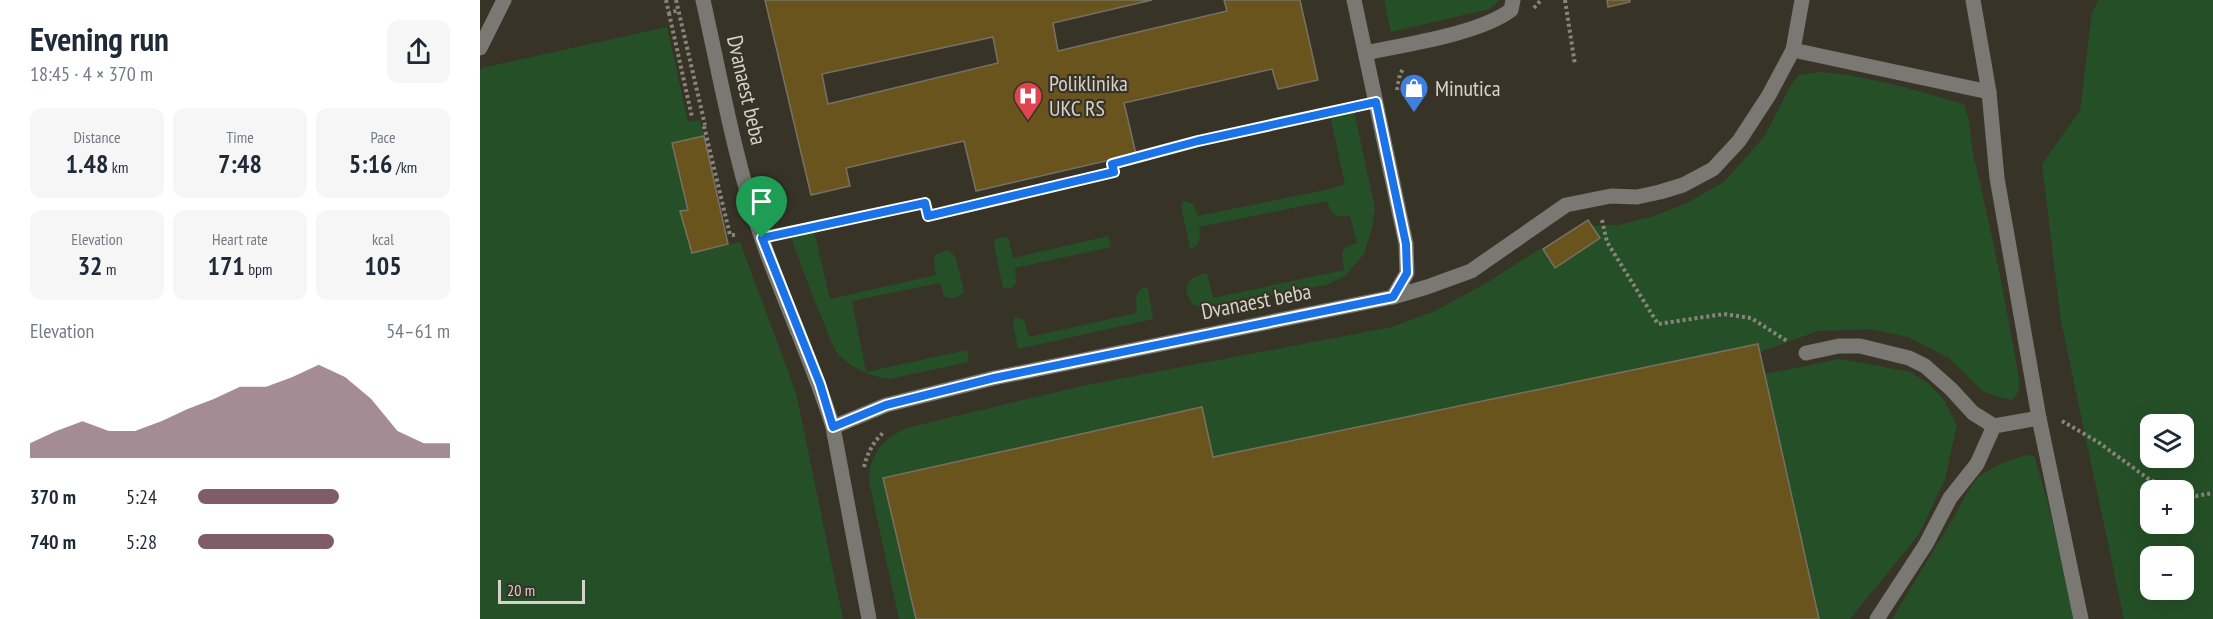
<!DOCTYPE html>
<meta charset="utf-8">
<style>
:root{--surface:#fff;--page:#f6f6f7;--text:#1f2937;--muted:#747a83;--accent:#7f5c68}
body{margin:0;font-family:"PT Sans Narrow",sans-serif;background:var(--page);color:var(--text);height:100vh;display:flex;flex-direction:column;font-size:22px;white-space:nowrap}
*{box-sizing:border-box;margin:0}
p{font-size:20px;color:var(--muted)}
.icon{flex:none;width:33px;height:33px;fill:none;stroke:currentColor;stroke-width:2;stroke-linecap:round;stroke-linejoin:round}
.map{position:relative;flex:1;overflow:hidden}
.panel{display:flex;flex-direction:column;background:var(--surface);width:480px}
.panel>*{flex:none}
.buttons{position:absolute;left:1660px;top:414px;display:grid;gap:12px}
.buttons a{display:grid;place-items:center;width:54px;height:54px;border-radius:12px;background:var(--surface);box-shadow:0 6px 24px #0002;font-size:30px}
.scale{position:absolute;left:18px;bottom:15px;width:87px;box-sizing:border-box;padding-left:6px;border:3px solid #d6d3cc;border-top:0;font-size:16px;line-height:21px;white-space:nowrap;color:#d6d3cc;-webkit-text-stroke:4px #383327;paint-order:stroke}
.pin{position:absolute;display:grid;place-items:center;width:51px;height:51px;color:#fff;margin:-62px -26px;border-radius:50% 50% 50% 0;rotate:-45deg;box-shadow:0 0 6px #0007}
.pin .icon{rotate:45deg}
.round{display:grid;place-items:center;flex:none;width:63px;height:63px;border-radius:12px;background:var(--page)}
.headline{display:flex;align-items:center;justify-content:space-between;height:102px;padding:0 30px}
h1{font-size:33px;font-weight:800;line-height:45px}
.metrics{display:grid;grid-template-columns:repeat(3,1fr);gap:9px;height:102px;padding:6px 30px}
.metrics div{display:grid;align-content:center;border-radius:12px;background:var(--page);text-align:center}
.metrics b{font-size:26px;font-weight:800}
.metrics small{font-size:16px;font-weight:400}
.metrics p{font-size:16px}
.chart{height:168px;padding:12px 30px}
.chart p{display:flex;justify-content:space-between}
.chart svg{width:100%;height:108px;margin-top:6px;fill:var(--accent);opacity:.7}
ul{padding:0 30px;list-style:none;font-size:20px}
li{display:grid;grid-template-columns:96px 72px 1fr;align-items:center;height:45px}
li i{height:15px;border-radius:8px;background:var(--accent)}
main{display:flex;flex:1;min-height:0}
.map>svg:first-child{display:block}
</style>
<main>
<section class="panel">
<div class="headline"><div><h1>Evening run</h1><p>18:45 · 4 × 370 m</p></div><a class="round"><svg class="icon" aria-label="share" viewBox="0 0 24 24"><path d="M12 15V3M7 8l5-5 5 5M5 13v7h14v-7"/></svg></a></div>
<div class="metrics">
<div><p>Distance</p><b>1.48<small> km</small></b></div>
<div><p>Time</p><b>7:48</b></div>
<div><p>Pace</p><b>5:16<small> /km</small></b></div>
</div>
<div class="metrics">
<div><p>Elevation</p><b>32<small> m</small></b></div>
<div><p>Heart rate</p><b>171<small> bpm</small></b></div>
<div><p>kcal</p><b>105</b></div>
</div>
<div class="chart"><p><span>Elevation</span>54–61 m</p>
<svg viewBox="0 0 160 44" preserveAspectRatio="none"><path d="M0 44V38L10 33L20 29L30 33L40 33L50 29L60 24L70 20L80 15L90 15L100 11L110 6L120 11L130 20L140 33L150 38L160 38V44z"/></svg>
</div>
<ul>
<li><b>370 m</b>5:24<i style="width:56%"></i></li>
<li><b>740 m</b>5:28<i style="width:54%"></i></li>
</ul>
</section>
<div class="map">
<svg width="1733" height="619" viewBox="0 0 1733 619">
<rect width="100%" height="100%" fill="#383327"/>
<!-- green -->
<g fill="#255027" fill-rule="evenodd">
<polygon points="904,0 1020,0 1009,9 911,32"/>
<path d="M1619,0H1733V619H1644L1581,321L1562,164L1600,111L1612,12ZM1671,424H1704V458H1671ZM1671,490H1704V524H1671ZM1671,556H1704V590H1671Z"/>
<polygon points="187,27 208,122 220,120 224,136 192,143 208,210 201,211 212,253 260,242 316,393 363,619 0,619 0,72 2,68"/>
<path d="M1340,72L1369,75L1420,86L1484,104C1491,122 1490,140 1494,158C1512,231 1526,305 1539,378V391L1532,400L1515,396L1503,391L1469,358L1428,337L1390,329L1338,331L1280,352L1278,345L733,457L721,407L403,478L436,619H419L389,481C390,452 402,441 426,428L602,386L912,327L955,311L1008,282L1058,250L1063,249L1075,267L1112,226L1139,225L1174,216L1207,203L1244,182L1284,137L1311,85L1319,75Z"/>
<path d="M874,111L895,208L892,228L884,254L865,276L846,285L725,308L714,305C700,288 707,277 727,273L733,298L864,270L862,252L866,247L877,243L870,216H856L849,207L847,201L719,227C720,237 722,245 710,249L701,205L704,201L713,204L718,216L850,189L865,184L850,116Z"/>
<path d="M334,231L350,299L456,275L454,261L455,255L467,250L475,256L484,291C479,298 471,300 464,296L460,283L372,301L386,372L487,350L489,362L409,379C392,377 372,368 360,356C352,347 348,333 344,323C332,295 321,266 311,237Z"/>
<polygon points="628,236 631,247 535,268 536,283 531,289 523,288 514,244 515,239 526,237 529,240 533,258"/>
<path d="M666,287L668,289L673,319L538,349L533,323L535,317L544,320L549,337L657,313C657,303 652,291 666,287Z"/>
<polygon points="1360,359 1431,372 1449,384 1464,400 1477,425 1465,479 1439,534 1370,619 1339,619 1285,374"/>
<polygon points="1546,455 1554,456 1567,499 1595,619 1412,619 1474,517 1488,491 1499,476 1520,464"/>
</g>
<!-- building -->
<g fill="#6a541e" stroke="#777164" stroke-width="1.5" fill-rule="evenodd">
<path d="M285,0H672L573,23L578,51L747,11L744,0H820L838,80L798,89L792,69L644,103L656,154L496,191L484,141L366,168L370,186L331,195ZM513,37L518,63L348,104L342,74Z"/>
<polygon points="1127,0 1150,0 1150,2 1128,7"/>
<polygon points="224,136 248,244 212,253 200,211 208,210 192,143"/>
<polygon points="1108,220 1120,238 1075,268 1063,249"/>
<polygon points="1278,344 1339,619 436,619 403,478 722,407 733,457"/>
</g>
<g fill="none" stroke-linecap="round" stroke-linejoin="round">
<!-- path -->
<g stroke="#89857c" stroke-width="4" stroke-dasharray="3 3" stroke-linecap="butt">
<polyline points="186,0 189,13 199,10"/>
<polyline points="196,0 225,125"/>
<polyline points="1085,0 1095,65"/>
<polyline points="1054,8 1061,0"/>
<polyline points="189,13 212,117"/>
<polyline points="917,90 920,74 923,69"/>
<polyline points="224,126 250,235 257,235"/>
<polyline points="1122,220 1127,242 1178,324 1244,314 1271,318 1307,341"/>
<polyline points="303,233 445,203 448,216 634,172 632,164 718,141 875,107"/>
<polyline points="1582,421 1618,442 1670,480 1700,490"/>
<path d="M384,467C387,454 393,442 403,433"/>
<polyline points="1704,492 1716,496 1733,493"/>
</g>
<!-- minor -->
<g stroke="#7a7872" stroke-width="15">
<path d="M223,0C241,80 255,162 282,239C304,302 333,363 353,427"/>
<polyline points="1493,0 1509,92"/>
<polyline points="0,48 24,0"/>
<polyline points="1313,50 1322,0"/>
<path d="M886,53C926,44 999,34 1031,10L1033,0"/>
<polyline points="913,297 947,287 991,271 1086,205 1131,196 1157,197 1180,192 1203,185 1233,169 1259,141 1289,95 1313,50 1509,92 1517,178 1559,418 1601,619"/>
<polyline points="1326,353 1359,346 1380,346 1429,358 1445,366 1471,389 1493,413 1514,426"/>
<polyline points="389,619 353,427 406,405 514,378 913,297 927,273 926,244 874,0"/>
<polyline points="1397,619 1446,544 1470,498 1497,464 1514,426 1559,418"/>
</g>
</g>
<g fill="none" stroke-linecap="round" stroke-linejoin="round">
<!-- route casing -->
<g stroke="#fff" stroke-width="12">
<polygon id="route" points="896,102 926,244 927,273 913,297 514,378 406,405 353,427 340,384 282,238 445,203 448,216 634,172 632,164 718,141"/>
</g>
<!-- route -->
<use href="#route" stroke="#1a73e8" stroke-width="8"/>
</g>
<!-- icons -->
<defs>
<g id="shop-pin" transform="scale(1.5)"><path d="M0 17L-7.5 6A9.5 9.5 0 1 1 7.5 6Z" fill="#3f7fe0" stroke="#383327"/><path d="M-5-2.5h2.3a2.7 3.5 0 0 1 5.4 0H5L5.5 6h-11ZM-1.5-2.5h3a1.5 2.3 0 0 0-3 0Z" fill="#fff"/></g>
<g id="hospital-pin" transform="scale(1.5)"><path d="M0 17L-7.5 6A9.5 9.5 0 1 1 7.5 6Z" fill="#e0444e" stroke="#383327"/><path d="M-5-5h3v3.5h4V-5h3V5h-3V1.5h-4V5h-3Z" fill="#fff"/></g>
</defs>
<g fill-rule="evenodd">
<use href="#shop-pin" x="934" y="88"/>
<use href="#hospital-pin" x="548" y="96"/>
</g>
<g text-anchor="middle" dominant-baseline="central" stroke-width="4.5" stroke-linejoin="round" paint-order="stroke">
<!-- poi labels -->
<g font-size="22" fill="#d6d3cc" stroke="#383327" text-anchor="start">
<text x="569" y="83">Poliklinika<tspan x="569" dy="25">UKC RS</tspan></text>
<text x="955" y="88">Minutica</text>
</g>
<!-- street labels -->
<g font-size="22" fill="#d6d3cc" stroke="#383327">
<text transform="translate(267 90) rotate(77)">Dvanaest beba</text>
<text transform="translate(776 301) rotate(-11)">Dvanaest beba</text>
</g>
</g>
</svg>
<div class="buttons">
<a><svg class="icon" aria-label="layers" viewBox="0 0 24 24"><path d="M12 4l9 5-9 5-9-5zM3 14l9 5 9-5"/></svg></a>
<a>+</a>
<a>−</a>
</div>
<div class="scale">20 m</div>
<div class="pin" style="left:282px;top:238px;background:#1e9e55"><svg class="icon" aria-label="arrive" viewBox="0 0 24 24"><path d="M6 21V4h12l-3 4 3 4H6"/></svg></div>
</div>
</main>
